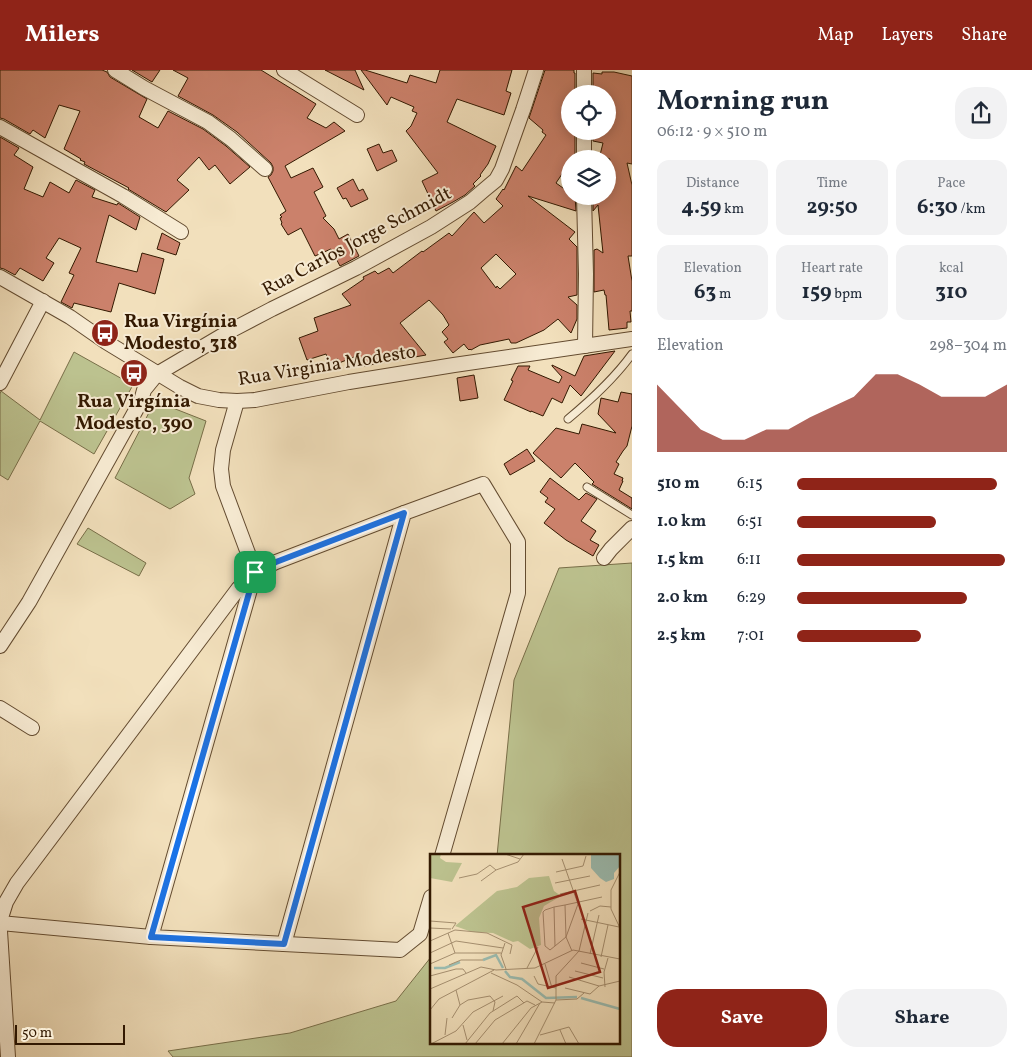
<!DOCTYPE html>
<meta charset="utf-8">
<style>
:root{--surface:#fff;--page:#f2f2f3;--text:#1f2937;--muted:#747a83;--accent:#8f2418}
body{margin:0;font-family:Vollkorn,serif;background:var(--page);color:var(--text);height:100vh;display:flex;flex-direction:column;font-size:19px;white-space:nowrap}
*{box-sizing:border-box;margin:0}
p{font-size:16px;color:var(--muted)}
.icon{flex:none;width:28px;height:28px;fill:none;stroke:currentColor;stroke-width:2;stroke-linecap:round;stroke-linejoin:round}
.map{position:relative;flex:1;overflow:hidden}
.side{display:flex;flex-direction:column;background:var(--surface);width:400px}
.side>*{flex:none}
.fabs{position:absolute;left:561px;top:15px;display:grid;gap:10px}
.fabs a{display:grid;place-items:center;width:55px;height:55px;border-radius:50%;background:var(--surface);box-shadow:0 2px 12px #0003;font-size:25px}
.scale{position:absolute;left:15px;bottom:12px;width:110px;box-sizing:border-box;padding-left:5px;border:2px solid #331901;border-top:0;font-size:14px;line-height:18px;white-space:nowrap;color:#331901;-webkit-text-stroke:4px #f7ebd3;paint-order:stroke}
.pin{position:absolute;display:grid;place-items:center;width:42px;height:42px;color:#fff;margin:-21px;border-radius:10px;box-shadow:0 2px 8px #0006}
.round{display:grid;place-items:center;flex:none;width:52px;height:52px;border-radius:20px;background:var(--page)}
.headline{display:flex;align-items:center;justify-content:space-between;height:85px;padding:0 25px}
h1{font-size:28px;font-weight:700;line-height:38px}
.stats{display:grid;grid-template-columns:repeat(3,1fr);gap:8px;height:85px;padding:5px 25px}
.stats div{display:grid;align-content:center;border-radius:12px;background:var(--page);text-align:center}
.stats b{font-size:21px;font-weight:700}
.stats small{font-size:14px;font-weight:400}
.stats p{font-size:14px}
.chart{height:140px;padding:10px 25px}
.chart p{display:flex;justify-content:space-between}
.chart svg{width:100%;height:90px;margin-top:5px;fill:var(--accent);opacity:.7}
.action{display:flex;gap:10px;margin-top:auto;padding:10px 25px}
.action a{flex:1;height:58px;border-radius:20px;background:var(--accent);color:#fff;font-size:20px;font-weight:700;line-height:58px;text-align:center}
.action a+a{background:var(--page);color:var(--text)}
ul{padding:0 25px;list-style:none;font-size:16px}
li{display:grid;grid-template-columns:80px 60px 1fr;align-items:center;height:38px}
li i{height:12px;border-radius:6px;background:var(--accent)}
header{display:flex;align-items:center;gap:30px;box-sizing:border-box;height:70px;padding:0 25px;background:var(--accent);color:#fff}
header strong{font-size:24px}
nav{display:flex;gap:28px;margin-inline-start:auto;font-size:18px}
main{display:flex;flex:1;min-height:0}
.map>svg:first-child{display:block}
</style>
<header>
<strong>Milers</strong>
<nav><a>Map</a><a>Layers</a><a>Share</a></nav>
</header>
<main>
<div class="map">
<svg width="632" height="987" viewBox="0 0 632 987">
<rect width="100%" height="100%" fill="#f2e0bc"/>
<filter id="stains"><feTurbulence type="fractalNoise" baseFrequency=".004" numOctaves="4"/><feColorMatrix values="0 0 0 0 .2 0 0 0 0 .09 0 0 0 0 .02 0 0 0 .5 -.17"/></filter>
<radialGradient id="worn" r=".72"><stop offset=".6" stop-color="#630" stop-opacity="0"/><stop offset="1" stop-color="#630" stop-opacity=".3"/></radialGradient>
<!-- green -->
<g fill="#bcc28f" stroke="#786e48">
<polygon points="74,282 133,315 94,384 40,351 8,410 0,405 0,324 1,321 40,350"/>
<polygon points="155,331 206,351 189,408 195,424 170,439 115,408"/>
<polygon points="88,458 146,493 139,506 77,474"/>
<polygon points="632,493 632,987 173,987 168,981 290,963 396,931 431,887 431,973 618,973 618,786 497,786 514,610 559,498"/>
</g>
<!-- building -->
<g fill="#cb816b" stroke="#331901" fill-rule="evenodd">
<polygon points="0,0 102,0 107,2 110,7 147,29 139,47 158,58 168,41 203,59 226,76 250,97 230,114 215,95 209,100 199,87 177,110 189,120 166,142 128,119 129,118 84,94 85,92 80,90 81,89 64,79 80,41 59,35 45,68 33,60 30,64 4,49 0,48"/>
<polygon points="132,0 160,0 152,12"/>
<polygon points="173,0 261,0 316,34 307,48 326,58 334,52 345,61 285,96 291,108 313,98 323,117 314,122 326,146 323,148 334,159 339,169 348,164 359,186 340,196 331,179 315,186 301,158 288,165 281,154 282,153 280,148 282,147 280,145 286,141 268,107 271,105 273,101 273,97 271,93 237,62 213,45 178,26 188,8"/>
<polygon points="325,0 355,0 364,20"/>
<polygon points="361,0 365,0 407,13 410,5 436,13 440,0 512,0 506,21 511,23 504,45 457,29 447,52 496,76 488,94 480,105 481,106 473,114 475,116 465,125 453,132 436,141 422,111 438,103 406,61 411,56 417,43 412,41 414,37 391,27 387,35"/>
<path d="M545,0H574V3H575V24H570V61H575V84L572,89H570V92L556,113L570,123V126H575L576,141L528,126L575,162L569,169L577,177V225L568,227L577,235V249L571,263L558,249L544,260L516,273H511L509,269L480,275L471,280L470,279L469,280L467,278L464,274L453,283L444,272L448,269L442,262L449,255L443,245L429,230L400,253L426,285L364,296L359,285L339,293L338,289L329,293L326,284L307,290L299,268L318,261L314,248L351,235L342,224L364,209L363,207L375,201L378,204L389,198L393,203L422,181L423,182L449,163L452,166L474,142L484,153L503,136L496,129L503,119L504,120L516,96L522,101L546,65L542,62L543,60L529,48ZM496,184L516,204L500,219L497,216L496,218L481,198Z"/>
<polygon points="602,2 614,2 632,6 632,94 627,93 632,115 632,186 628,186 632,211 632,241 630,241 631,252 627,252 627,258 609,260 606,225 605,225 604,220 594,222 594,180 597,179 603,183 598,135 593,141 593,128 600,126 608,126 608,98 610,89 600,85 603,73 593,71 593,61 608,61 608,24 593,24 593,3 602,4"/>
<polygon points="0,67 19,78 14,85 33,97 24,119 43,127 50,112 69,123 76,110 95,120 92,127 117,135 118,133 140,147 136,160 109,145 96,192 137,202 142,183 164,189 155,224 119,213 111,242 74,233 72,238 61,232 74,205 69,203 81,178 59,168 46,188 54,193 43,211 20,198 15,205 4,199 0,198"/>
<polygon points="379,74 383,83 392,80 397,91 377,101 367,79"/>
<polygon points="353,109 359,121 363,119 368,129 351,137 346,128 343,129 337,118"/>
<polygon points="162,163 180,173 176,185 157,179"/>
<polygon points="615,281 581,326 570,315 562,333 552,328 543,346 531,341 531,342 504,330 513,311 511,310 518,296 530,296 528,300 559,313 562,307 552,296 552,295 575,306 584,286"/>
<polygon points="474,305 478,328 460,331 457,308"/>
<polygon points="621,322 632,324 632,356 627,376 623,381 616,392 619,394 614,404 623,408 622,411 623,411 619,420 632,428 632,439 592,414 594,412 575,393 561,408 533,383 556,358 579,364 582,354 616,363 598,344 601,328 618,332"/>
<polygon points="527,379 535,391 510,405 504,394"/>
<polygon points="550,408 579,430 586,423 597,429 581,451 596,461 590,470 599,475 593,486 566,470 544,453 555,439 545,432 548,428 540,422"/>
</g>
<g fill="none" stroke-linecap="round" stroke-linejoin="round">
<!-- lane casing -->
<g stroke="#634b30" stroke-width="9">
<g id="lane">
<path d="M568,349C592,329 614,309 632,284"/>
<polyline points="587,417 632,445"/>
</g>
</g>
<!-- street casing -->
<g stroke="#634b30" stroke-width="16">
<g id="street">
<polyline points="115,0 144,18 208,52 231,69 265,99"/>
<polyline points="284,0 357,45"/>
<polyline points="584,24 584,0"/>
<polyline points="0,57 123,126 181,162"/>
<polyline points="584,61 584,89"/>
<polyline points="584,126 586,204 585,276"/>
<polyline points="0,207 70,247 106,272 180,317 198,326 219,330 237,331 255,330 349,312 454,295 632,269"/>
<polyline points="0,313 43,231"/>
<polyline points="237,331 223,380 221,399 223,416 255,502 151,867 400,880 420,864 431,827"/>
<polyline points="604,488 611,479 632,458"/>
<polyline points="0,576 29,532 48,498 141,331 144,320 157,304 230,261 272,239 356,198 431,157 470,132 484,120 496,110 502,99 523,40 536,0"/>
<polyline points="0,638 32,658"/>
<polyline points="0,851 6,832 17,813 238,519 255,502 276,492 404,443"/>
<polyline points="0,853 151,867"/>
<polyline points="0,861 8,987"/>
<polyline points="284,874 404,443 483,414 518,472 518,523 442,786"/>
</g>
</g>
<!-- lane -->
<use href="#lane" stroke="#f7ebd3" stroke-width="7"/>
<!-- street -->
<use href="#street" stroke="#f7ebd3" stroke-width="14"/>
</g>
<g fill="none" stroke-linecap="round" stroke-linejoin="round">
<!-- route casing -->
<g stroke="#fff" stroke-width="10">
<polygon id="route" points="404,443 284,874 151,867 255,502 276,492"/>
</g>
<!-- route -->
<use href="#route" stroke="#1a73e8" stroke-width="6"/>
</g>
<!-- icons -->
<defs>
<g id="bus-disc" transform="scale(1.4375)"><circle r="9.5" fill="#8f2418" stroke="#f7ebd3"/><path d="M-5-6H5V4H4V6H2V4H-2V6H-4V4H-5ZM-3.5-4V0h7V-4ZM-3.5 1.2v1.5H-2V1.2ZM2 1.2v1.5H3.5V1.2Z" fill="#fff"/></g>
</defs>
<g fill-rule="evenodd">
<use href="#bus-disc" x="105" y="263"/>
<use href="#bus-disc" x="134" y="303"/>
</g>
<g text-anchor="middle" dominant-baseline="central" stroke-width="4" stroke-linejoin="round" paint-order="stroke">
<!-- street labels -->
<g font-size="19" fill="#331901" stroke="#f7ebd3">
<text transform="translate(357 172) rotate(-28)">Rua Carlos Jorge Schmidt</text>
<text transform="translate(327 296) rotate(-9)">Rua Virginia Modesto</text>
</g>
<!-- poi labels -->
<g font-size="19" font-weight="bold" fill="#331901" stroke="#f7ebd3" text-anchor="start">
<text x="124" y="252">Rua Virgínia<tspan x="124" dy="22">Modesto, 318</tspan></text>
<text x="134" y="332" text-anchor="middle">Rua Virgínia<tspan x="134" dy="22">Modesto, 390</tspan></text>
</g>
</g>
<!-- overview -->
<g transform="translate(430 784)">
<rect width="190" height="190" fill="#f2e0bc"/>
<path d="M0,0H11L10,4L16,8L32,9L22,28L0,24ZM119,22L124,37L131,42L114,52L109,64L111,91L100,95L88,87L83,88L63,79L42,78L25,72L67,37L87,33L99,24Z" fill="#bcc28f"/>
<path d="M161,0H190V12L184,19V25L176,28L170,24L161,14Z" fill="#9bbdb2"/>
<path fill="none" stroke="#9bbdb2" stroke-width="2.5" d="M53,106L66,101L73,114M4,114H15L30,108M75,117L80,123L92,125L116,144L147,143M151,144L190,155"/>
<path fill="none" stroke="#a69071" stroke-width="1" d="M75,0L90,5M126,18L153,12L156,2M190,18L181,36V55L190,74M29,24L47,20L60,11L66,16M51,27L66,16L88,8L94,0M125,29L160,22M130,40L170,31M135,51L172,43M124,53L125,92L120,96L115,92L113,58L115,56L124,53L135,51L136,83L142,97M160,57L170,52L181,53M151,65L189,73M0,67L26,69L22,75M0,74L21,75M18,79L25,99M0,87L25,76L57,79L82,91L80,100M75,89L71,101L76,115M125,92L136,83L148,50L132,5M0,99L26,87L73,94M160,100L169,61M171,103L178,71M151,109L174,115M0,110L25,99H71M115,110L122,134M19,111L31,106H53M97,114L108,93M145,117L173,124M61,119L87,131L112,148M0,122L26,115H33L36,119M104,122L108,130L126,134M139,123L169,132L190,127M175,133L174,118L178,104M135,134L160,140L169,132M0,135L51,113L66,116L105,114L143,96L190,105M26,136L30,151L38,146L60,142L65,148L63,157M126,146L147,145L154,139M0,156L9,145L64,116M22,164L30,151M33,171L37,186M130,176L136,190M15,181L17,164M110,181L139,173L149,190M1,190L26,177L43,158L73,142M35,190L60,159L87,142L94,149M45,190L65,166L97,147L105,151M72,190L101,154L112,148L125,149M86,190L110,149M104,190L126,146V122L149,97L158,59"/>
<path fill="#8f2418" fill-opacity="0.15" stroke="#8f2418" stroke-width="2.5" d="M145,37L170,118L118,134L93,53Z"/>
<rect width="190" height="190" fill="none" stroke="#331901" stroke-width="2.5"/>
</g>
<rect width="100%" height="100%" filter="url(#stains)"/>
<rect width="100%" height="100%" fill="url(#worn)"/>
</svg>
<div class="fabs">
<a><svg class="icon" aria-label="locate" viewBox="0 0 24 24"><circle cx="12" cy="12" r="6"/><path d="M12 2v4M12 18v4M2 12h4M18 12h4"/></svg></a>
<a><svg class="icon" aria-label="layers" viewBox="0 0 24 24"><path d="M12 4l9 5-9 5-9-5zM3 14l9 5 9-5"/></svg></a>
</div>
<div class="scale">50 m</div>
<div class="pin" style="left:255px;top:502px;background:#1e9e55"><svg class="icon" aria-label="arrive" viewBox="0 0 24 24"><path d="M6 21V4h12l-3 4 3 4H6"/></svg></div>
</div>
<section class="side">
<div class="headline"><div><h1>Morning run</h1><p>06:12 · 9 × 510 m</p></div><a class="round"><svg class="icon" aria-label="share" viewBox="0 0 24 24"><path d="M12 15V3M7 8l5-5 5 5M5 13v7h14v-7"/></svg></a></div>
<div class="stats">
<div><p>Distance</p><b>4.59<small> km</small></b></div>
<div><p>Time</p><b>29:50</b></div>
<div><p>Pace</p><b>6:30<small> /km</small></b></div>
</div>
<div class="stats">
<div><p>Elevation</p><b>63<small> m</small></b></div>
<div><p>Heart rate</p><b>159<small> bpm</small></b></div>
<div><p>kcal</p><b>310</b></div>
</div>
<div class="chart"><p><span>Elevation</span>298–304 m</p>
<svg viewBox="0 0 160 44" preserveAspectRatio="none"><path d="M0 44V11L10 22L20 33L30 38L40 38L50 33L60 33L70 27L80 22L90 17L100 6L110 6L120 11L130 17L140 17L150 17L160 11V44z"/></svg>
</div>
<ul>
<li><b>510 m</b>6:15<i style="width:95%"></i></li>
<li><b>1.0 km</b>6:51<i style="width:66%"></i></li>
<li><b>1.5 km</b>6:11<i style="width:99%"></i></li>
<li><b>2.0 km</b>6:29<i style="width:81%"></i></li>
<li><b>2.5 km</b>7:01<i style="width:59%"></i></li>
</ul>
<div class="action"><a>Save</a><a>Share</a></div>
</section>
</main>
